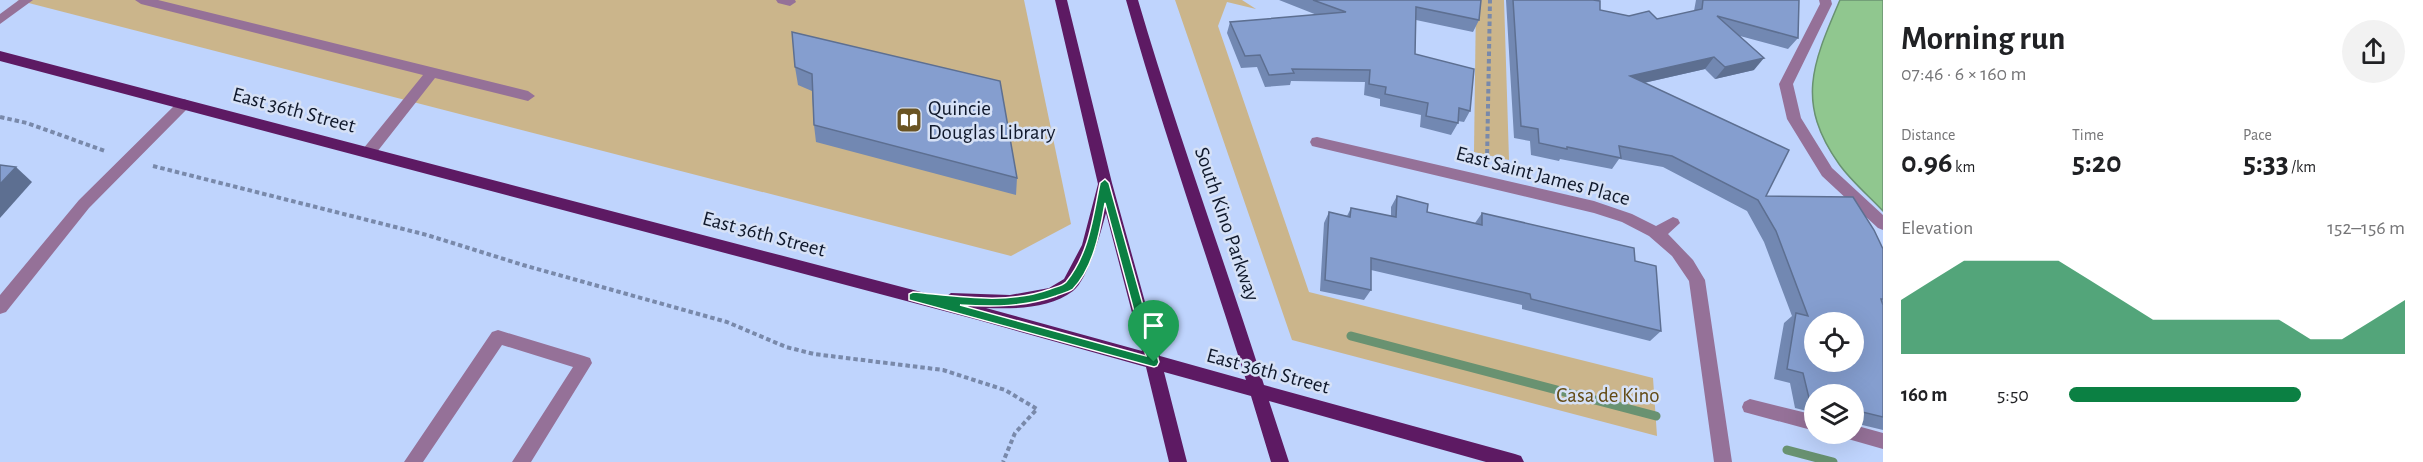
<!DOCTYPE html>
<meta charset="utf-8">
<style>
:root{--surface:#fff;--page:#f2f2f2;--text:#202124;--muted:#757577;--accent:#0b8043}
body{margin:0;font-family:"Alegreya Sans",sans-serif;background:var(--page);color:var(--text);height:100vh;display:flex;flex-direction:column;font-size:22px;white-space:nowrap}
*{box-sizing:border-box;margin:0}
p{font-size:20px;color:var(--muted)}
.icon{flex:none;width:33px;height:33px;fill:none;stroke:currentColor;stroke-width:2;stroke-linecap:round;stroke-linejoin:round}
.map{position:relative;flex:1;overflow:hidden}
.drawer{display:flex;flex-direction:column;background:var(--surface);width:540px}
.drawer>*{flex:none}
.tools{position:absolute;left:1804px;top:312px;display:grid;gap:12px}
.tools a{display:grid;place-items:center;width:60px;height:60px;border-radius:50%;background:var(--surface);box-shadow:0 6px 24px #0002;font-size:30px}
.pin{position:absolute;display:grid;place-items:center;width:51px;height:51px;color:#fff;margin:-62px -26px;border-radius:50% 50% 50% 0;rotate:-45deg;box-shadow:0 0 6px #0007}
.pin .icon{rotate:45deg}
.round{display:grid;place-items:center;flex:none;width:63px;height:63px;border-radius:32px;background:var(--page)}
.overview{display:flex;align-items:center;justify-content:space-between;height:102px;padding:0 18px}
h1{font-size:33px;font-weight:700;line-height:45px}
.figures{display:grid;grid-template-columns:repeat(3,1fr);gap:9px;height:102px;padding:6px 18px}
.figures div{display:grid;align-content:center}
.figures b{font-size:30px;font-weight:700}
.figures small{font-size:16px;font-weight:400}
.figures p{font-size:16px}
.chart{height:168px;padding:12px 18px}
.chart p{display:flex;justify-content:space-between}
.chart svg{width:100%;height:108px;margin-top:6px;fill:var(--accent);opacity:.7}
ul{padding:0 18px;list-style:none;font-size:20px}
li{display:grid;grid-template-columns:96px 72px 1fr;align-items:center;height:45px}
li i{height:15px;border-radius:8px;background:var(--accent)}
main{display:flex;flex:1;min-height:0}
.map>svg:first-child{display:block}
</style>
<main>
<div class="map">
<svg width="1883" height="462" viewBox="0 0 1883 462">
<rect width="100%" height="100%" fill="#bfd4fd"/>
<!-- green -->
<g fill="#cbb58b">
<polygon points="17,0 1024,0 1071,224 1011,256"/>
<polygon points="1175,0 1242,0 1256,9 1227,2 1218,26 1309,292 1653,378 1657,436 1292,340"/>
<polygon points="1476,0 1504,0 1509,160 1474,152"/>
</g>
<!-- water -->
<path fill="#90c78f" stroke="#699271" stroke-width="1.5" d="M1840,0H1883V211C1869,196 1851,181 1839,164C1795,102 1813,63 1840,0Z"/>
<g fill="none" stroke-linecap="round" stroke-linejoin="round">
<!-- stream -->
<g stroke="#699271" stroke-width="9">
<polyline points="1351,336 1656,416"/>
<polyline points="1787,450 1833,462"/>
</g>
<!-- path -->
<g stroke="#7989aa" stroke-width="4" stroke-dasharray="4.5 3" stroke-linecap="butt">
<polyline points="0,117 27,123 105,151"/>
<polyline points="1487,161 1490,0"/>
<polyline points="153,166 427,235 523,265 727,322 786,347 814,354 943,370 1005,390 1037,409 1015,433 1003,462"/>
</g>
<!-- minor -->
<g fill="#957198" fill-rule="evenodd">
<polygon points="19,0 33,0 0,24 0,14"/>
<polygon points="135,0 158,0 528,91 535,96 528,101 435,78 373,157 363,157 361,153 363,149 423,75 141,4"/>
<polygon points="776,0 795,0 796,2 790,6 778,3"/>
<polygon points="1819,0 1831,0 1832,4 1793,84 1801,118 1832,168 1883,215 1883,230 1878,228 1822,176 1787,119 1779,84 1820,4"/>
<polygon points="184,99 189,101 191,104 189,107 89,208 6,312 0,314 0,295 79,200 179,101"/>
<polygon points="1317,137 1594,201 1632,214 1656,226 1673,217 1678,219 1680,223 1668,234 1693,260 1705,280 1732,462 1714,462 1689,281 1672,256 1649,236 1622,222 1594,213 1312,146 1310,142 1312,138"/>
<polygon points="498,330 584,356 590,358 592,363 531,462 512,462 573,367 502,345 423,462 404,462 492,332"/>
<polygon points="1750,399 1815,415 1815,431 1744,412 1742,407 1744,402"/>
<polygon points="1854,425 1883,433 1883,449 1848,439 1846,434 1854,434"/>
</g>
<!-- major -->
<path fill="#5d1a63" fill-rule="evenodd" d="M1055,0H1067L1112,183L1160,356L1246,380C1206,253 1162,128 1126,0H1138C1176,130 1223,256 1264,385L1515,454L1521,456L1524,462H1486L1269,401L1289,462H1271L1251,396L1164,372L1187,462H1169L1146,367L978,320L0,61V51L944,298L951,293L1010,295L1049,288L1064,279L1082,245L1098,184ZM1106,213L1142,351L986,308C1013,309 1050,309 1073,291C1088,279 1101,232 1106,213Z"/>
</g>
<!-- wall -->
<g fill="#7288b2">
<polygon points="1279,0 1481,0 1479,20 1473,32 1416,20 1415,54 1470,111 1464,122 1458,121 1458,123 1451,135 1420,127 1421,115 1380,106 1380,99 1364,95 1365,82 1291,81 1290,85 1265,87 1257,67 1241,68 1227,33 1230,22 1317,15"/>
<polygon points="1506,0 1593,0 1600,10 1629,16 1657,19 1694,11 1696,0 1799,0 1798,38 1788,49 1740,36 1754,70 1715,79 1705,69 1644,83 1766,196 1883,249 1883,430 1854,423 1854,394 1815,394 1815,413 1795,408 1790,383 1774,379 1784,323 1792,316 1764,242 1747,211 1663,167 1619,159 1612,169 1560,159 1559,161 1531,155 1530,141 1514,138"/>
<polygon points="792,32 1017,178 1016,195 816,142 814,125 812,91 798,85 795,67"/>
<polygon points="1397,196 1427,212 1475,223 1482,213 1635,261 1661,331 1650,341 1522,309 1522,305 1371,270 1371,290 1364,300 1320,291 1324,223 1329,212 1347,216 1351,208 1391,216 1391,207"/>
</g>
<!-- shaded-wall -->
<g fill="#5d6f91">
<polygon points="1714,57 1705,69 1621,88 1630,76"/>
<polygon points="1764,58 1754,70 1715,79 1725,67"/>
<polygon points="16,167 32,182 0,218 0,184"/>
</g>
<!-- building -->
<g fill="#859ecf" stroke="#5d6f91" stroke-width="1.5" fill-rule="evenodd">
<polygon points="1313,0 1481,0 1479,20 1416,7 1415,54 1474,69 1470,111 1459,108 1458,123 1426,116 1428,103 1385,94 1386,87 1369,84 1370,70 1292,69 1294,73 1269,75 1260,55 1245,56 1230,22 1346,12"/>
<path d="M1513,0H1593L1600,1V10L1629,16L1649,11L1657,19L1702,9L1703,0H1799L1798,38L1717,16L1764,58L1725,67L1714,57L1630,76L1789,150L1766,196L1853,197L1874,230L1883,249V299H1881L1883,305V417L1854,410V394H1815V400L1809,398L1803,373L1787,369L1796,313L1808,316L1776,231L1758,200L1672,156L1619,146L1621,158L1567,147V149L1539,143L1538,129L1521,126ZM1815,322H1854V362H1815Z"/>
<polygon points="792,32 1000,81 1017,178 814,125 812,74 795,67"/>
<polygon points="0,165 16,167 0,184"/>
<polygon points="1397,196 1428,204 1427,212 1482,225 1482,213 1634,248 1635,261 1656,266 1661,331 1531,299 1530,294 1371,258 1371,290 1325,280 1329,212 1350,217 1351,208 1396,217"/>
</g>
<!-- route -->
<path fill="#0b8043" stroke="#fff" stroke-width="1.5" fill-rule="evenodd" d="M1105,179L1109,183L1159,362L1157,366L1154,367L909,300V294L913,292C957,296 1007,305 1050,289C1055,287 1062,286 1066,282C1089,254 1093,217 1100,183ZM1105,203L1146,356L960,305C993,307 1025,307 1056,296C1061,294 1069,292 1073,289C1094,267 1100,231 1105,203Z"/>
<!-- icons -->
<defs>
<g id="library-square" transform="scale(1.35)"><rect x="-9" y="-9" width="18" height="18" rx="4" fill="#6a5423" stroke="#d6e1f6"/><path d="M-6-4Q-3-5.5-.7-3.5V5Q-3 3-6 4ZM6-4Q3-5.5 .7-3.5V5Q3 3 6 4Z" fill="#fff"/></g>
</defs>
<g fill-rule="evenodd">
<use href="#library-square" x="909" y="120"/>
</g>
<g text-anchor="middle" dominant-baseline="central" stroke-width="5" stroke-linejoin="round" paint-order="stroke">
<!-- poi labels -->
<g font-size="21" fill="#0f182b" stroke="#d6e1f6" text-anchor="start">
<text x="928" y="108">Quincie<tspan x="928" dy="24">Douglas Library</tspan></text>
</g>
<!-- street labels -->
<g font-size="21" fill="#0f182b" stroke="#d6e1f6">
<text transform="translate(294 110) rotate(15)">East 36th Street</text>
<text transform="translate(1543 176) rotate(15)">East Saint James Place</text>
<text transform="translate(1227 224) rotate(71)">South Kino Parkway</text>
<text transform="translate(764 234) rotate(15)">East 36th Street</text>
<text transform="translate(1268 371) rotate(15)">East 36th Street</text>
</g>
<!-- park labels -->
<g font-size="21" fill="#634b15" stroke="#d6e1f6">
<text x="1608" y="395">Casa de Kino</text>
</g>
</g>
</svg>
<div class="tools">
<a><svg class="icon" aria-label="locate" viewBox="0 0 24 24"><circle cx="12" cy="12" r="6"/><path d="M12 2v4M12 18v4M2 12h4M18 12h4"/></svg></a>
<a><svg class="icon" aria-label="layers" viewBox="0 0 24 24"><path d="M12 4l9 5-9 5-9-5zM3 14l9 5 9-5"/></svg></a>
</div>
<div class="pin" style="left:1154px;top:362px;background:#1e9e55"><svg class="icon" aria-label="arrive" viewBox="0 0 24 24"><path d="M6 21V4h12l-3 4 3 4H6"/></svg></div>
</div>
<section class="drawer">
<div class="overview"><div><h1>Morning run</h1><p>07:46 · 6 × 160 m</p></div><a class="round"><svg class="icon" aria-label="share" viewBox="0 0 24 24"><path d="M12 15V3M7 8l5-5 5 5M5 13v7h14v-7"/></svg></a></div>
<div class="figures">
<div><p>Distance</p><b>0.96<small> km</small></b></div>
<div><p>Time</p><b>5:20</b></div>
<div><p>Pace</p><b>5:33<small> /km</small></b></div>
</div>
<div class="chart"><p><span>Elevation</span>152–156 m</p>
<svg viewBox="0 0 160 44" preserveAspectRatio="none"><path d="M0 44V22L10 14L20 6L30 6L40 6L50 6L60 14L70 22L80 30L90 30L100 30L110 30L120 30L130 38L140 38L150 30L160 22V44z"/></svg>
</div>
<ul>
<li><b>160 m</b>5:50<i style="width:69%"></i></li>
</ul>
</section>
</main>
